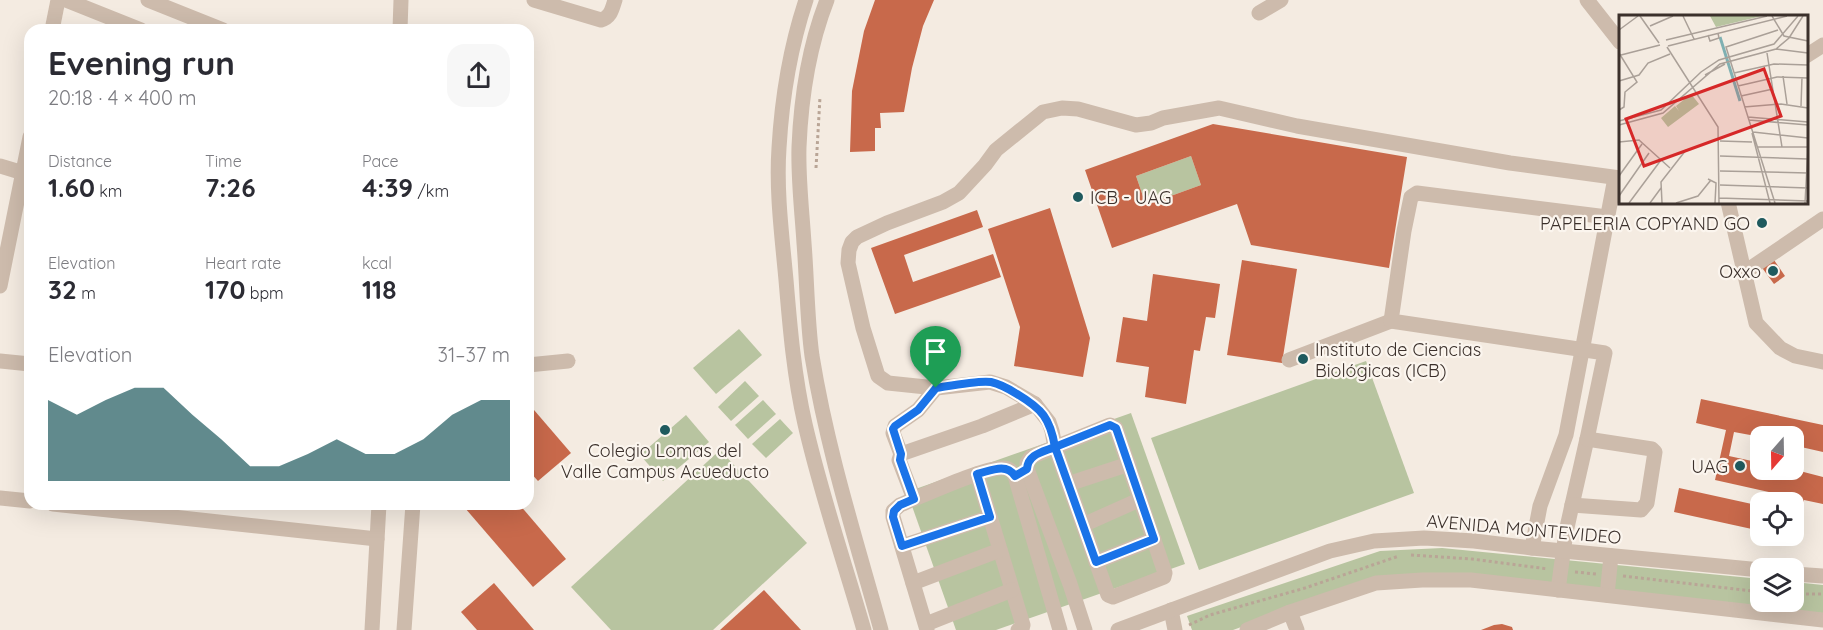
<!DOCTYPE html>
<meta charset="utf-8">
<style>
:root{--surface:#fff;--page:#f7f7f7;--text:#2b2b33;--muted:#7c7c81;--accent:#1f5a5e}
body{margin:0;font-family:Quicksand,sans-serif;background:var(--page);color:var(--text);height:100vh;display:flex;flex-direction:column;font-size:22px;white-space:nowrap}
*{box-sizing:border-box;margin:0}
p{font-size:20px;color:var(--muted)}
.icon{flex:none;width:33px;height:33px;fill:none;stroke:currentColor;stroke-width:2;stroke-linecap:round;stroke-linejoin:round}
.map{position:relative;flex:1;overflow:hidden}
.side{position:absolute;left:24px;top:24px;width:510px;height:486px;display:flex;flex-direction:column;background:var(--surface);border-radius:18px;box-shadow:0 6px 24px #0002}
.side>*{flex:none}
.needle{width:39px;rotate:200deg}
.fabs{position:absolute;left:1750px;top:426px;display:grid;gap:12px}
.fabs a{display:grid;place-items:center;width:54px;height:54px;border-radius:12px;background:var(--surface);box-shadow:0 6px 24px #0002;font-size:30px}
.pin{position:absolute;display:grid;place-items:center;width:51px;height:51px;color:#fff;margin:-62px -26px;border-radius:50% 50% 50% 0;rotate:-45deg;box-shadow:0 0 6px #0007}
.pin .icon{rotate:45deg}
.round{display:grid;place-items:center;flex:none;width:63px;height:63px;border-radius:18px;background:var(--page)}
.headline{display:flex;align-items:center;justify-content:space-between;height:102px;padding:0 24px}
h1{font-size:33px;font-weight:700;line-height:45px}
.figures{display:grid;grid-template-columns:repeat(3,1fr);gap:9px;height:102px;padding:6px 24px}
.figures div{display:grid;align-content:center}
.figures b{font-size:26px;font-weight:700}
.figures small{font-size:16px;font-weight:400}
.figures p{font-size:16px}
.chart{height:168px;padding:12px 24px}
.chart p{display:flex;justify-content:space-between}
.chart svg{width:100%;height:108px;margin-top:6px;fill:var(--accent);opacity:.7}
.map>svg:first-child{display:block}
</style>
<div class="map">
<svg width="1823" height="630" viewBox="0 0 1823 630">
<rect width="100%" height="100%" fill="#f4ebe1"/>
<!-- green -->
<g fill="#b8c4a0">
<polygon points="1191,156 1201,185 1146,205 1136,176"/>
<polygon points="739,329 762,355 716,394 693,368"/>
<polygon points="1366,361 1414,493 1199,570 1151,438"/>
<polygon points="745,381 759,396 731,421 718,407"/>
<polygon points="763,400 776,414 748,439 735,425"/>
<polygon points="1131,413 1185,564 996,630 956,630 907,492"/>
<polygon points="686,415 709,442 663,481 640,455"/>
<polygon points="780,419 793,433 766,458 752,444"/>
<polygon points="720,450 807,543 713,630 611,630 571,587"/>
<polygon points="1442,548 1761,579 1761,602 1794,602 1794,582 1823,585 1823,614 1375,578 1233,630 1192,630 1187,616 1380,551"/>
</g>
<!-- building -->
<g fill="#c8694b" fill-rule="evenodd">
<polygon points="875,0 934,0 923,26 912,68 904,112 880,113 881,128 875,128 875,151 850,152 852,91 864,31"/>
<path d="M1213,124L1407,157L1389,268L1251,245L1237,204L1112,248L1085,170ZM1191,156L1201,185L1146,205L1136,176Z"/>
<polygon points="1050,208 1090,338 1083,377 1014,366 1020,327 988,229"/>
<polygon points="977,210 983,227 904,255 913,282 993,254 1001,277 895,314 871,248"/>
<polygon points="1772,257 1785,276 1774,284 1760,265"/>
<polygon points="1242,260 1297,269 1282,363 1227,355"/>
<polygon points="1153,274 1220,284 1215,318 1206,317 1200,351 1194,350 1186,404 1145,397 1149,367 1116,362 1123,317 1147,321"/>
<path d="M1701,399L1823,425V452L1801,447L1796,470L1823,477V504L1804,500L1796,538L1787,536H1794V502H1786L1787,496L1715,480L1726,430L1696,423ZM1734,432L1761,437L1794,436V470H1761V463L1729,456Z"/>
<polygon points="528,403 571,453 538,481 528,470"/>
<polygon points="1679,488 1761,506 1761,531 1674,512"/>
<polygon points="469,504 519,504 566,559 533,587 465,508"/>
<polygon points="494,583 534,630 477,630 461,612"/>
<polygon points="764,590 801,630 720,630"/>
<polygon points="1502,624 1512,627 1513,630 1481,630 1494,625"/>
</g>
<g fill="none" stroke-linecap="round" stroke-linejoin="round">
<!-- path -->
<g stroke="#b9a596" stroke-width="3" stroke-dasharray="3 3" stroke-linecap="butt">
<polyline points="816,168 820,97"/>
<polyline points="1411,555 1472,559 1548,569"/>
<polyline points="1575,572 1596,574"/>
<polyline points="1623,576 1761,592"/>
<polyline points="1794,594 1823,594"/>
<polyline points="1189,625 1210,615 1305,588 1399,556"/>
</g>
<!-- minor -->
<g stroke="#cdbbac" stroke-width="15">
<polyline points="66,0 141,30"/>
<polyline points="148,0 223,30"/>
<path d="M534,0L601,20C611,17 612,9 615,0"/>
<path d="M806,0C790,48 782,97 779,148C776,191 782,236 786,280C790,328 794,376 805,424C821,494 844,561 864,630"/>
<path d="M827,0C809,46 801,98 799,147C798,179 802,211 804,243C807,280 807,319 812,356C827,449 856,540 881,630"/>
<polyline points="1587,0 1620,42"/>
<polyline points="1259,13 1281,0"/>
<polyline points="52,30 58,0"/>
<polyline points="400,30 401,0"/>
<polyline points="1806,56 1823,45"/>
<polyline points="0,166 30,175"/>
<polyline points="1728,202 1756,323 1780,348 1795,356 1823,362"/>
<polyline points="1745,272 1823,219"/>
<polyline points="0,286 30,137"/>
<polyline points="1289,360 1391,321"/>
<polyline points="0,361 30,364"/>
<polyline points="528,365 568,361"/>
<polyline points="936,388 888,383 878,376 863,328 848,263 849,250 852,242 857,237 887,223 943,202 959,193 985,165 996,150 1043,112 1062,108 1078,109 1136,125 1151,123 1163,118 1219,108 1297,126 1510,163 1620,178"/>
<polyline points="901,454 893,433 895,426 918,410 936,388 990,382 1006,387 1035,404"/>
<polyline points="977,474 1023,625 1022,629 1018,630"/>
<polyline points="1068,484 1129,464"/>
<polyline points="0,498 30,501"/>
<polyline points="914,499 899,460 901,454 982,426 1035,404 1049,422 1052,431 1055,447 1108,595 1113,597 1164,577 1165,573 1116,428 1110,425 1031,457 1027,463 1027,469 1070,584 1085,630"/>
<polyline points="53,504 377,539"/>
<polyline points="1572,505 1587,439"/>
<polyline points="1083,525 1141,499"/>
<polyline points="902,546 990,517"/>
<polyline points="1532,548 1540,506 1566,435 1615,178"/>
<polyline points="1096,562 1154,539"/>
<polyline points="1794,574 1823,576"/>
<polyline points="913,583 1000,550"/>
<polyline points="1558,590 1566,532 1572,505 1641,510 1647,503 1655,452 1652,449 1587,439 1605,353 1391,321 1404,231 1411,197 1417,193 1607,217"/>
<polyline points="1607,595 1611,556"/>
<polyline points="1171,610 1175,630"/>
<polyline points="1290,612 1297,630"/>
<polyline points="926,624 1012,590"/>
<polyline points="372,630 379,504"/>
<polyline points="404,630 413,504"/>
<path d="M927,630L893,517V511L900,505C920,497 986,466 1004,468C1009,468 1012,471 1015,476L1060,630"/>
<polyline points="1118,630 1330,551 1374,541 1424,538 1474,541 1532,548 1761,570"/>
<polyline points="1247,630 1290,612 1376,583 1422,580 1471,580 1823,620"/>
</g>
</g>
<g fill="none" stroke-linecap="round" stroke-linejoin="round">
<!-- route casing -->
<g stroke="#fff" stroke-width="12">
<path id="route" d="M936,388L918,410L895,426L893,429L901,454L900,460L914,499L900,505L894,511L893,517L902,546L990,517L977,474C990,471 1006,462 1015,476L1027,469C1028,454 1043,452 1055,447L1096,562L1154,539L1116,428L1110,425L1055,447C1050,418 1042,409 1017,394C1009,389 1000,384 991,382C979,380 949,386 936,388"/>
</g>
<!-- route -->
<use href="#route" stroke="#1a73e8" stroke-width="8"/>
</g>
<!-- markers -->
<g fill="#1f5a5e" stroke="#fbf5ee" stroke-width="2">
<circle cx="1078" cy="197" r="6"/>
<circle cx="1762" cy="223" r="6"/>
<circle cx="1773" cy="271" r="6"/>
<circle cx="1303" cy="359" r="6"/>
<circle cx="665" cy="430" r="6"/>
<circle cx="1740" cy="466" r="6"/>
</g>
<g text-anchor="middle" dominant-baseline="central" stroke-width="4.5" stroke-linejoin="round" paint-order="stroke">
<!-- poi labels -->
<g font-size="18" fill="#3b302b" stroke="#fbf5ee" text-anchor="end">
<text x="1090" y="197" text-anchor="start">ICB - UAG</text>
<text x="1750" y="223">PAPELERIA COPYAND GO</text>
<text x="1761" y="271">Oxxo</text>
<text x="1315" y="349" text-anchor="start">Instituto de Ciencias<tspan x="1315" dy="21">Biológicas (ICB)</tspan></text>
<text x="665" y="450" text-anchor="middle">Colegio Lomas del<tspan x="665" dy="21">Valle Campus Acueducto</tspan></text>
<text x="1728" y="466">UAG</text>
</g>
<!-- street labels -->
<g font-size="18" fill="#3b302b" stroke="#fbf5ee">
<text transform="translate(1524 529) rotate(5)">AVENIDA MONTEVIDEO</text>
</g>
</g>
<!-- overview -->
<g transform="translate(1619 15)">
<rect width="189" height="189" fill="#f4ebe1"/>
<path d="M91,1H143L97,12ZM72,79L80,89L49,112L42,103L56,91L60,96L57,91Z" fill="#b8c4a0"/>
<path fill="none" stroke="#7fb0b2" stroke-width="3" d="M101,22L121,86"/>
<path fill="none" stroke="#aaa098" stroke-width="1.5" d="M21,1L40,28M64,1L75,24M153,1L165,21L189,26M31,11L54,1M0,15L19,1M89,20L91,26L100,23L99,18M47,25L148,1M49,31L168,1M48,32L99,112L100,188M157,34L189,38M0,38L18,67L6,77L5,92L0,95M148,38L163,132M2,40L41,30M115,58L155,49L189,50M86,60L106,49M164,61L168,89M0,66L20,60L29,48L51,39M119,71L158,62L189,63M122,81L154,74M182,91L183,62M125,92L162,89L189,93M129,102L189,107M130,105L189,110M0,106L42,95L82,57L100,45L155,29L179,1M0,110L44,98L101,49L157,34L170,23L184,1M134,117L189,123M133,118L151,188M101,126L133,127M0,127L20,125L51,153M138,132H189M101,141L189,144M101,156L189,158M0,161L23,129M89,164L97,168L96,188M101,170L189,173M0,181L30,138M100,183L189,186M10,188L42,145M31,188L42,173M43,188L42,167L67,135M57,188L79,181L92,165M156,188L107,32L159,15M186,188L189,133"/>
<path fill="#d62828" fill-opacity="0.15" stroke="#d62828" stroke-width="3" d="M145,54L162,101L25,151L7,104Z"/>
<rect width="189" height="189" fill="none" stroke="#3b302b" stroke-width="3"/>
</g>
</svg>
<div class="fabs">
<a><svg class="needle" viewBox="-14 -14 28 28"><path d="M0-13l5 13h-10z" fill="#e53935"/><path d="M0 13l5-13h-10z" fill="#7c7c81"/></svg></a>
<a><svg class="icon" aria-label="locate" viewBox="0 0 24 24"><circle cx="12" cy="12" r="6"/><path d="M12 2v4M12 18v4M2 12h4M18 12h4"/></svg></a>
<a><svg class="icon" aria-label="layers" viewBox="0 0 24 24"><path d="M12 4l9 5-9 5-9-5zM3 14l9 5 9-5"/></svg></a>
</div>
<div class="pin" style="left:936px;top:388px;background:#1e9e55"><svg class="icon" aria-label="arrive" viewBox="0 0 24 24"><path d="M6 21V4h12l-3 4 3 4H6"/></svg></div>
<section class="side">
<div class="headline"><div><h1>Evening run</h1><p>20:18 · 4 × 400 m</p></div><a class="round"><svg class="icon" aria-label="share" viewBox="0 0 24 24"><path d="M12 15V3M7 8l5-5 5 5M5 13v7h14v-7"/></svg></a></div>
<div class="figures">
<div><p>Distance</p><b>1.60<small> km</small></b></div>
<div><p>Time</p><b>7:26</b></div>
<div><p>Pace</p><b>4:39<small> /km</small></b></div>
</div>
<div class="figures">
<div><p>Elevation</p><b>32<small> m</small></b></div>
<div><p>Heart rate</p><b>170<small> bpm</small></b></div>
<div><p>kcal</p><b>118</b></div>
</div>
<div class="chart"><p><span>Elevation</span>31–37 m</p>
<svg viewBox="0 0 160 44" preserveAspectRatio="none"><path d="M0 44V11L10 17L20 11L30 6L40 6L50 17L60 27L70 38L80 38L90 33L100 27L110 33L120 33L130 27L140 17L150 11L160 11V44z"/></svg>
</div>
</section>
</div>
